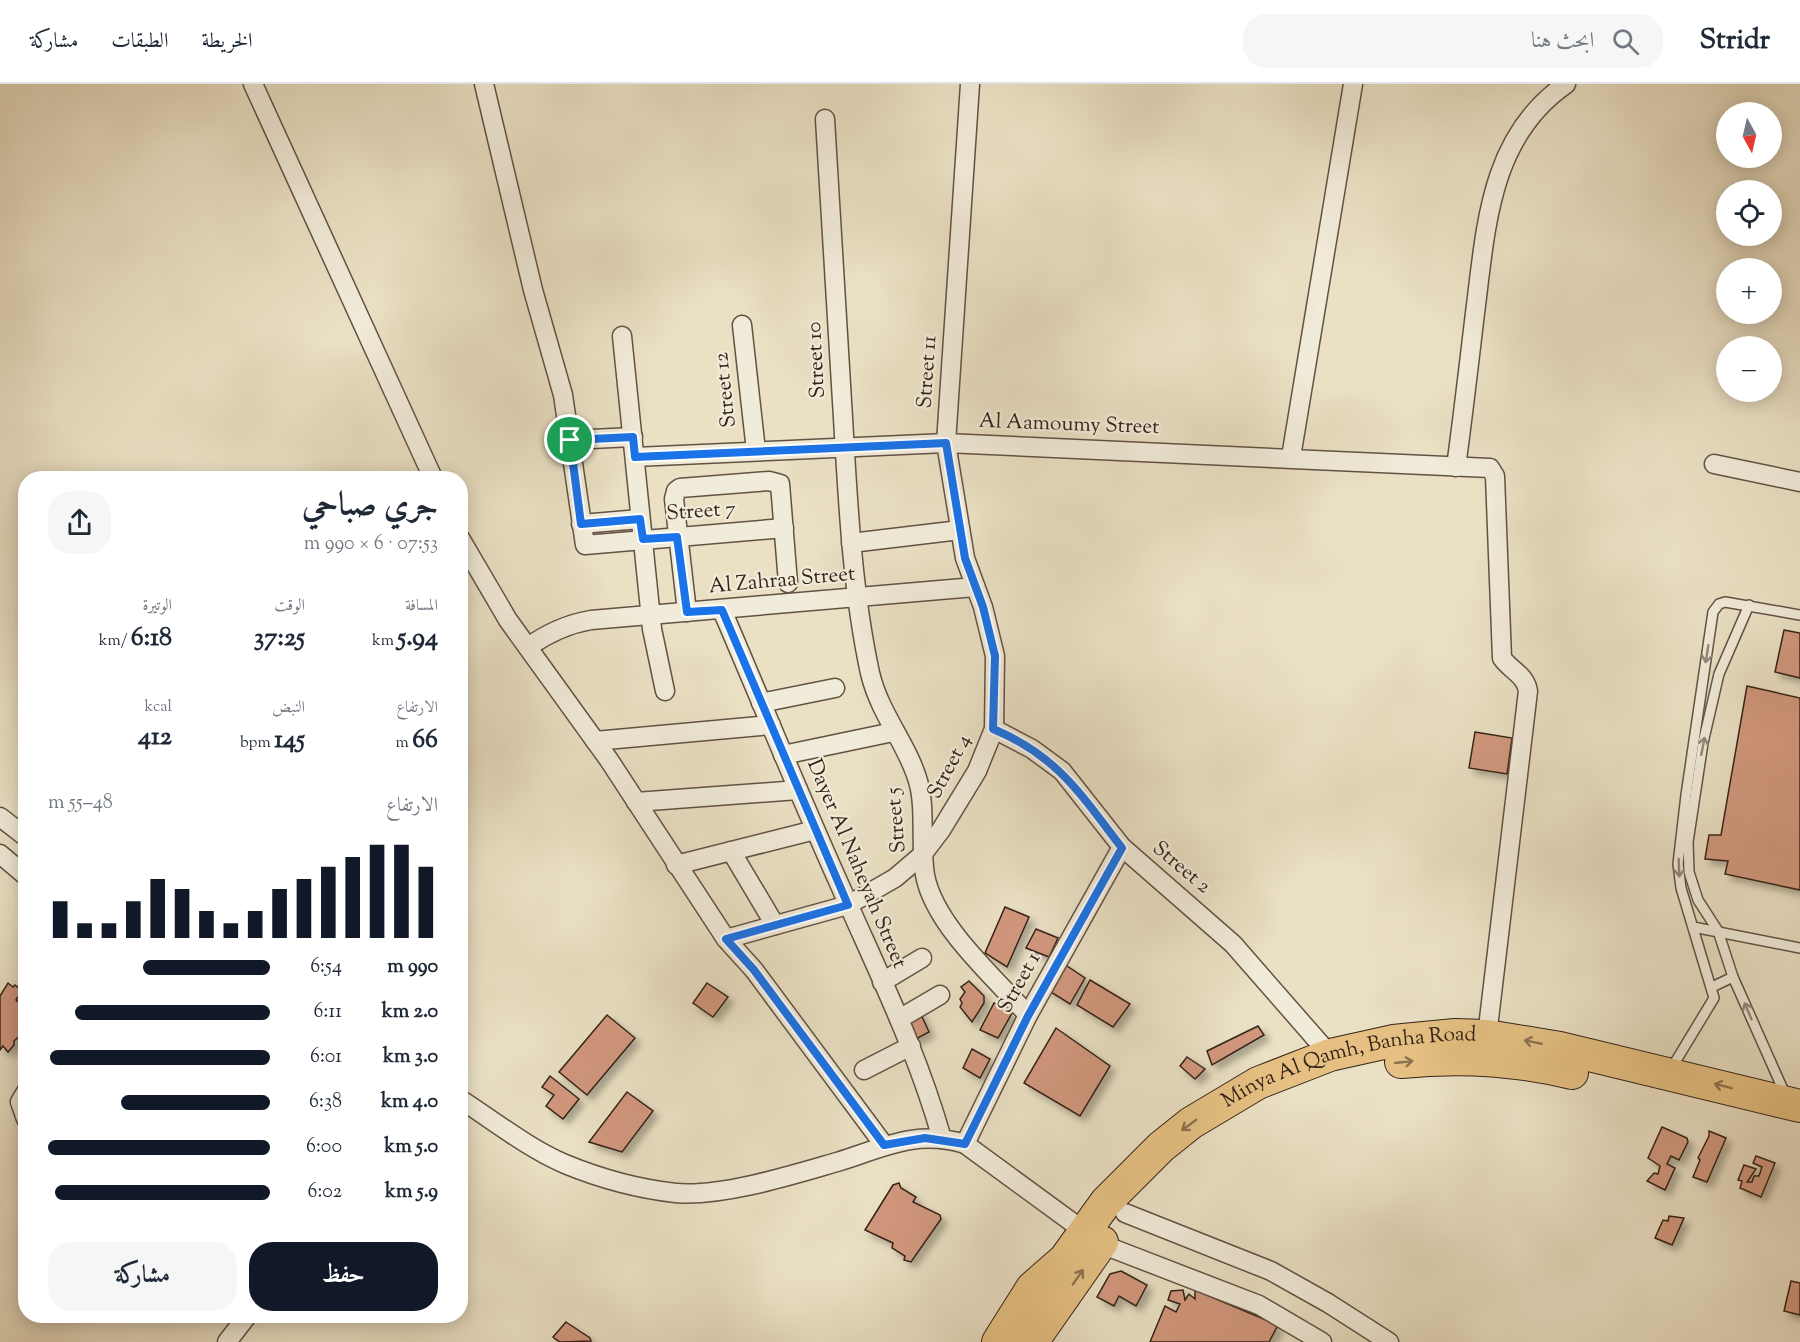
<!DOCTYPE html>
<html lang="ar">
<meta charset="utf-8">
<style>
:root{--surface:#fff;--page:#f6f6f7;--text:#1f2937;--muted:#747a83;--line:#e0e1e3;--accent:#111827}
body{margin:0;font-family:"Sorts Mill Goudy",Amiri,serif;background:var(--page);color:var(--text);direction:rtl;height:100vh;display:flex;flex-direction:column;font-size:22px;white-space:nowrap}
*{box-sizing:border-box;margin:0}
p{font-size:20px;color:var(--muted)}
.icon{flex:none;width:33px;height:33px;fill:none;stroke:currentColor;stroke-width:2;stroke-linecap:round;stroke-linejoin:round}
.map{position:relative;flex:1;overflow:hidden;direction:ltr}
.sheet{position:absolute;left:18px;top:387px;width:450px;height:852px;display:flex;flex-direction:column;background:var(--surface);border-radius:24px;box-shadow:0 3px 15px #0003;direction:rtl}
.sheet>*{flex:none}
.needle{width:39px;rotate:172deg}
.buttons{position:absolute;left:1716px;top:18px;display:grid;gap:12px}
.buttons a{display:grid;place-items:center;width:66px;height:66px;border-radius:50%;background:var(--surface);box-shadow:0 3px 15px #0003;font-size:30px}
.pin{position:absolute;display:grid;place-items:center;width:51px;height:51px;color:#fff;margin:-26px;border:3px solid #fff;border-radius:50%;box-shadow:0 2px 6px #0007}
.round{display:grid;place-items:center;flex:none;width:63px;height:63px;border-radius:24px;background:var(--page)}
.overview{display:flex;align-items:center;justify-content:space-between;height:102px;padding:0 30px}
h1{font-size:33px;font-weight:700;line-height:45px}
.metrics{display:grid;grid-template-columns:repeat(3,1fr);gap:9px;height:102px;padding:6px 30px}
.metrics div{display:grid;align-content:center}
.metrics b{font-size:26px;font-weight:700}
.metrics small{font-size:16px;font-weight:400}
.metrics p{font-size:16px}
.chart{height:168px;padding:12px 30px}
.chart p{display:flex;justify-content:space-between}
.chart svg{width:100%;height:108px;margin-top:6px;stroke:var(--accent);stroke-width:6}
.action{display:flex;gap:12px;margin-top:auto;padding:12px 30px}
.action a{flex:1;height:69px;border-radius:24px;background:var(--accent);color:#fff;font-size:24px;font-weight:700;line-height:69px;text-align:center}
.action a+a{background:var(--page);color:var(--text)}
ul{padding:0 30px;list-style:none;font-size:20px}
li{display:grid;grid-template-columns:96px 72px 1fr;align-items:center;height:45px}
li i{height:15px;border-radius:8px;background:var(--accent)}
header{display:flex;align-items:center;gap:36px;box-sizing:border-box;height:84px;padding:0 30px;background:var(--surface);border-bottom:2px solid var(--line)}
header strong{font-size:28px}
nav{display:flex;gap:33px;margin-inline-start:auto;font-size:21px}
.search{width:420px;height:54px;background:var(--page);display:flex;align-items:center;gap:15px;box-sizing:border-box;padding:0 21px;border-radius:24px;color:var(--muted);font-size:22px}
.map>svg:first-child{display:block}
</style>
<header>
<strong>Stridr</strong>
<div class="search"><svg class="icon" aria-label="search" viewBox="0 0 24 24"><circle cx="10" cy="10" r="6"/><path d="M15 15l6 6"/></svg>ابحث هنا</div>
<nav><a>الخريطة</a><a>الطبقات</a><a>مشاركة</a></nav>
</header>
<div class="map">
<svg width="1800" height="1258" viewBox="0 0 1800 1258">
<defs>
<filter id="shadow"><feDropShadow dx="5.5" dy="5.5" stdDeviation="3" flood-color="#0004"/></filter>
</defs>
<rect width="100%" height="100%" fill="#eae0c4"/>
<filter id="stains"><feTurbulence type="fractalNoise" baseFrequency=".00333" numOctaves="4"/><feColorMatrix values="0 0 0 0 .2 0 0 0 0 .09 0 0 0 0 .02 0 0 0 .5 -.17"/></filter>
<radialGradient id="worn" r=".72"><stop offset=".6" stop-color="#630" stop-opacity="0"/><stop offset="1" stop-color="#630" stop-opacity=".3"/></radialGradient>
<!-- building -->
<g fill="#d1977d" stroke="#342319" stroke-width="1.5" filter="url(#shadow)">
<polygon points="1784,546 1800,549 1800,594 1775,588"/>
<polygon points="1747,602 1800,614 1800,806 1725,790 1728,777 1705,775 1709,751 1721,751"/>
<polygon points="1475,648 1512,654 1507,690 1469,684"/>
<polygon points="1005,823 1029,833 1007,883 985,869"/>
<polygon points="1036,845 1058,854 1049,873 1026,864"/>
<polygon points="1061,878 1085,894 1070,920 1046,905"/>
<polygon points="1090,896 1130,920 1113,943 1077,921"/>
<polygon points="969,897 984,912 984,919 972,938 960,923 962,919 960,915 965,908 961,903"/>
<polygon points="8,899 13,903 15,901 22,907 16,916 19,919 26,912 26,946 14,957 14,961 8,968 3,962 0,966 0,912"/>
<polygon points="707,899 728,913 713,933 693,919"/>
<polygon points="994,919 1012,929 998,954 980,946"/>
<polygon points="919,926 929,948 912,957 901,936"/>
<polygon points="607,931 635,954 587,1011 559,988"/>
<polygon points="1258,942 1264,951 1212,981 1207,967"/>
<polygon points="1056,944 1110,982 1080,1032 1024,999"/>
<polygon points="972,965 990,975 980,994 963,984"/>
<polygon points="1187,973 1205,985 1195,995 1180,982"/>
<polygon points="550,992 579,1015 563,1035 546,1022 554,1011 542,1003"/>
<polygon points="627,1008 653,1027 622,1068 589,1058"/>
<polygon points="1662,1043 1687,1054 1688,1058 1679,1076 1671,1072 1667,1080 1675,1084 1665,1106 1647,1097 1654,1089 1658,1090 1660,1082 1648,1074"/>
<polygon points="1709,1047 1726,1054 1707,1098 1693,1093 1700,1076 1698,1074 1709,1052"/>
<polygon points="1756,1072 1775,1079 1761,1113 1740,1104 1742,1097 1738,1096 1744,1081 1756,1085 1747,1098 1752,1098 1754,1092 1759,1092 1762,1083 1753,1079"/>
<polygon points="899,1099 901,1104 916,1113 913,1118 940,1131 941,1135 911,1178 904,1176 905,1172 892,1164 893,1159 865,1146 893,1101"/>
<polygon points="1669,1132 1684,1134 1672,1161 1655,1154 1663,1136 1668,1137"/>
<polygon points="1121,1187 1147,1201 1136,1222 1119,1212 1114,1222 1097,1213 1110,1190"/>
<polygon points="1791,1197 1800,1199 1800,1231 1784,1227"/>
<polygon points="1183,1206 1185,1216 1189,1210 1195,1215 1195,1206 1278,1241 1269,1258 1150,1258 1165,1222 1176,1228 1180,1220 1168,1216 1171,1207"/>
<polygon points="566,1238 590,1254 591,1257 560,1258 555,1255 553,1253"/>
</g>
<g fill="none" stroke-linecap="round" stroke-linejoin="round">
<!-- lane casing -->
<g stroke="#625244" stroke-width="12">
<g id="lane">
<polyline points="1749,521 1719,590 1703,659 1688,758 1689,788 1698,816 1718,847 1733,893 1785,1010"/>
<polyline points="1693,843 1800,864"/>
<polyline points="1712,903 1733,893"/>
<polyline points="1671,985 1714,914 1681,804 1678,780 1686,711 1713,528 1719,520 1725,518 1800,531"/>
</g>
</g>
<!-- street casing -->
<g stroke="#625244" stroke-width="21">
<g id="street">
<polyline points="253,0 433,394"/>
<polyline points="484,0 533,206 563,311 585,461 784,444"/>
<path d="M825,35C831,135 837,234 843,334C848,419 852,505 870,589C880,631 907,659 918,697C926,723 920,761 925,791C934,841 995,894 1028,931"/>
<polyline points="742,241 756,367"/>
<polyline points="622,252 652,545 665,607"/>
<polyline points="570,356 633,353"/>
<path d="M635,373L946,359L1490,384L1495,392L1502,574C1511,587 1525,590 1528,607L1487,952"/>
<polyline points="1291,373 1353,0"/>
<polyline points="1714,380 1800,398"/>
<path d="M1456,383C1463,332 1469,280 1475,229C1486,144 1489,53 1566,0"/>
<polyline points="581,440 640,435"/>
<polyline points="460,454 508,536 609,676 726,855 754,886 884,1061"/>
<polyline points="851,459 960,446"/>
<path d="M722,526C762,619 800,713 842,806C878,888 918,969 942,1055"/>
<polyline points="687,528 674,415 676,407 680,404 769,397 780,400 788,499"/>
<path d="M528,563C548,549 567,540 591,536L975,503"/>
<polyline points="761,619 835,604"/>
<polyline points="994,645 1032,665 1062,687 1122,763 1233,860 1330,971"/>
<polyline points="595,657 771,641"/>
<polyline points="783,671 893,648"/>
<polyline points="636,718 798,706"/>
<polyline points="0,733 26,753"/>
<polyline points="731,767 775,841"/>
<polyline points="0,770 26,792"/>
<polyline points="676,781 815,746"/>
<polyline points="726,855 848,821 895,794 922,771 941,746 977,687 994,645 995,572 983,523 965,474 946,359 970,0"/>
<polyline points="882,898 922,874"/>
<polyline points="899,935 940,911"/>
<polyline points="864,986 911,962"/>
<polyline points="26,1008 20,1018 26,1035"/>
<path d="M460,1015C494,1037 528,1064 565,1080C599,1094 639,1105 676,1109C722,1113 792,1091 837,1078C883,1064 915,1045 965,1060L1084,1147"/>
<polyline points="965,1060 1028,931 1122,763"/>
<polyline points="1125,1129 1271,1187 1328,1219 1389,1258"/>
<polyline points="1101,1160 1259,1221 1322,1258"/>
<polyline points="227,1258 247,1232"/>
</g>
</g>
<!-- highway casing -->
<g stroke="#342319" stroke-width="34">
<g id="highway">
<path d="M1401,978C1459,972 1515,975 1572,989"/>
<path id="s1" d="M998,1258L1032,1204L1065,1175L1106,1118L1161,1063L1191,1039L1258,999L1330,971L1393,957L1455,951L1487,952L1560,964L1800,1022"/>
<polyline points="1032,1258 1102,1158"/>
</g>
</g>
<!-- lane -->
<use href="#lane" stroke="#f1ebd9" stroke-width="9"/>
<!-- street -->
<use href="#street" stroke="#f1ebd9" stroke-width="18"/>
<!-- highway -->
<use href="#highway" stroke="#e5c082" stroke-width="32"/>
</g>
<!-- one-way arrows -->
<defs><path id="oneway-shaft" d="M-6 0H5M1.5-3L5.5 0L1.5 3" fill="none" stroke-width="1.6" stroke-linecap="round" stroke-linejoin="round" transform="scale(1.5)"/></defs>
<g stroke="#928779">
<use href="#oneway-shaft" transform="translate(1707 570) rotate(99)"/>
<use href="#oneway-shaft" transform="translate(1703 662) rotate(-79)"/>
<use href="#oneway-shaft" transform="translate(1679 784) rotate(88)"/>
<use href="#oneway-shaft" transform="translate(1748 927) rotate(-113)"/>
</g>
<g stroke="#8c724e">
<use href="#oneway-shaft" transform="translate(1533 958) rotate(-168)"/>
<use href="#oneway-shaft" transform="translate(1404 978) rotate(-6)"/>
<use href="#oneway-shaft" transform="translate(1723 1002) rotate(-166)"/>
<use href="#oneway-shaft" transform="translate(1189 1041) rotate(144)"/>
<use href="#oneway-shaft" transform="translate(1078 1193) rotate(-55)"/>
</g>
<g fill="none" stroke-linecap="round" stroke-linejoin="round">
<!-- route casing -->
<g stroke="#fff" stroke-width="12">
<path id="route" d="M633,353L635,373L946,359L965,474L983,523L995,572L993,645C1058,672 1081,711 1122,764L1028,932L965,1060L925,1054L884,1061L754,886L726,855L848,821L722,526L687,528L677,453L643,455L640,435L581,440L570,356Z"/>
</g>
<!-- route -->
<use href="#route" stroke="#1a73e8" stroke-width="8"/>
</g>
<g text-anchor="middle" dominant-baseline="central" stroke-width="4.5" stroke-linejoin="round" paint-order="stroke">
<!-- street labels -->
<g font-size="21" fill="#342319" stroke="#f1ebd9">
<text transform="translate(817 276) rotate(-93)">Street 10</text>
<text transform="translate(928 288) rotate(-86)">Street 11</text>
<text transform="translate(726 306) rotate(-96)">Street 12</text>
<text transform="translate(1069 341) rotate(2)">Al Aamoumy Street</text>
<text transform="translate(701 428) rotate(-4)">Street 7</text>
<text transform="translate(782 497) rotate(-5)">Al Zahraa Street</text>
<text transform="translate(950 683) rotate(-62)">Street 4</text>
<text transform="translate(897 736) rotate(-95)">Street 5</text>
<text transform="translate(856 780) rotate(67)">Dayer Al Naheyah Street</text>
<text transform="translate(1181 784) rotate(40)">Street 2</text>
<text transform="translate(1020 899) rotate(-61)">Street 1</text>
<text stroke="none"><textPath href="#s1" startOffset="465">Minya Al Qamh, Banha Road</textPath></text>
</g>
</g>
<rect width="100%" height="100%" filter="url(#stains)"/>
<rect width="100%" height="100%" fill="url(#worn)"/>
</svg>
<div class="buttons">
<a><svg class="needle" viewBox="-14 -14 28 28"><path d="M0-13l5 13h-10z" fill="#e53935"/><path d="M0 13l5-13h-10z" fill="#747a83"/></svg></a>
<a><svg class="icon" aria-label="locate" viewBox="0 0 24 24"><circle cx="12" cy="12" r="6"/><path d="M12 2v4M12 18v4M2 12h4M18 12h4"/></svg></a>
<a>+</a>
<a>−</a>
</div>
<div class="pin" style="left:570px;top:356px;background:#1e9e55"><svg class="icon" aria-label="arrive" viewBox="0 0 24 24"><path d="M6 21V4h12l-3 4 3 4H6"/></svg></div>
<section class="sheet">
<div class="overview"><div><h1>جري صباحي</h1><p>07:53 · 6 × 990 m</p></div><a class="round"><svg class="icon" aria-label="share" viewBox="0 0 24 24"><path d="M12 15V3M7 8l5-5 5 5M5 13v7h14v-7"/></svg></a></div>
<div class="metrics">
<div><p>المسافة</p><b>5.94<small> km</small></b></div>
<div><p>الوقت</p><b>37:25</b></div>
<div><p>الوتيرة</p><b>6:18<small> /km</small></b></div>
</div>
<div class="metrics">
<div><p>الارتفاع</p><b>66<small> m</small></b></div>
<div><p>النبض</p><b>145<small> bpm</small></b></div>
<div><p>kcal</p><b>412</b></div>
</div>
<div class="chart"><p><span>الارتفاع</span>48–55 m</p>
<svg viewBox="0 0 160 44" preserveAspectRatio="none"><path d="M5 44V29M15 44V38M25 44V38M35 44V29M45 44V20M55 44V24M65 44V33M75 44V38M85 44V33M95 44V24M105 44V20M115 44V15M125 44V11M135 44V6M145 44V6M155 44V15"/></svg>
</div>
<ul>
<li><b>990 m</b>6:54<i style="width:57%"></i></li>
<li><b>2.0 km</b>6:11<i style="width:88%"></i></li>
<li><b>3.0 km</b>6:01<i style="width:99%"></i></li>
<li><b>4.0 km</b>6:38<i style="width:67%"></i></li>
<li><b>5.0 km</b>6:00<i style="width:100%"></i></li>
<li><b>5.9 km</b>6:02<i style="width:97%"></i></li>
</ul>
<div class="action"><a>حفظ</a><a>مشاركة</a></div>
</section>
</div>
